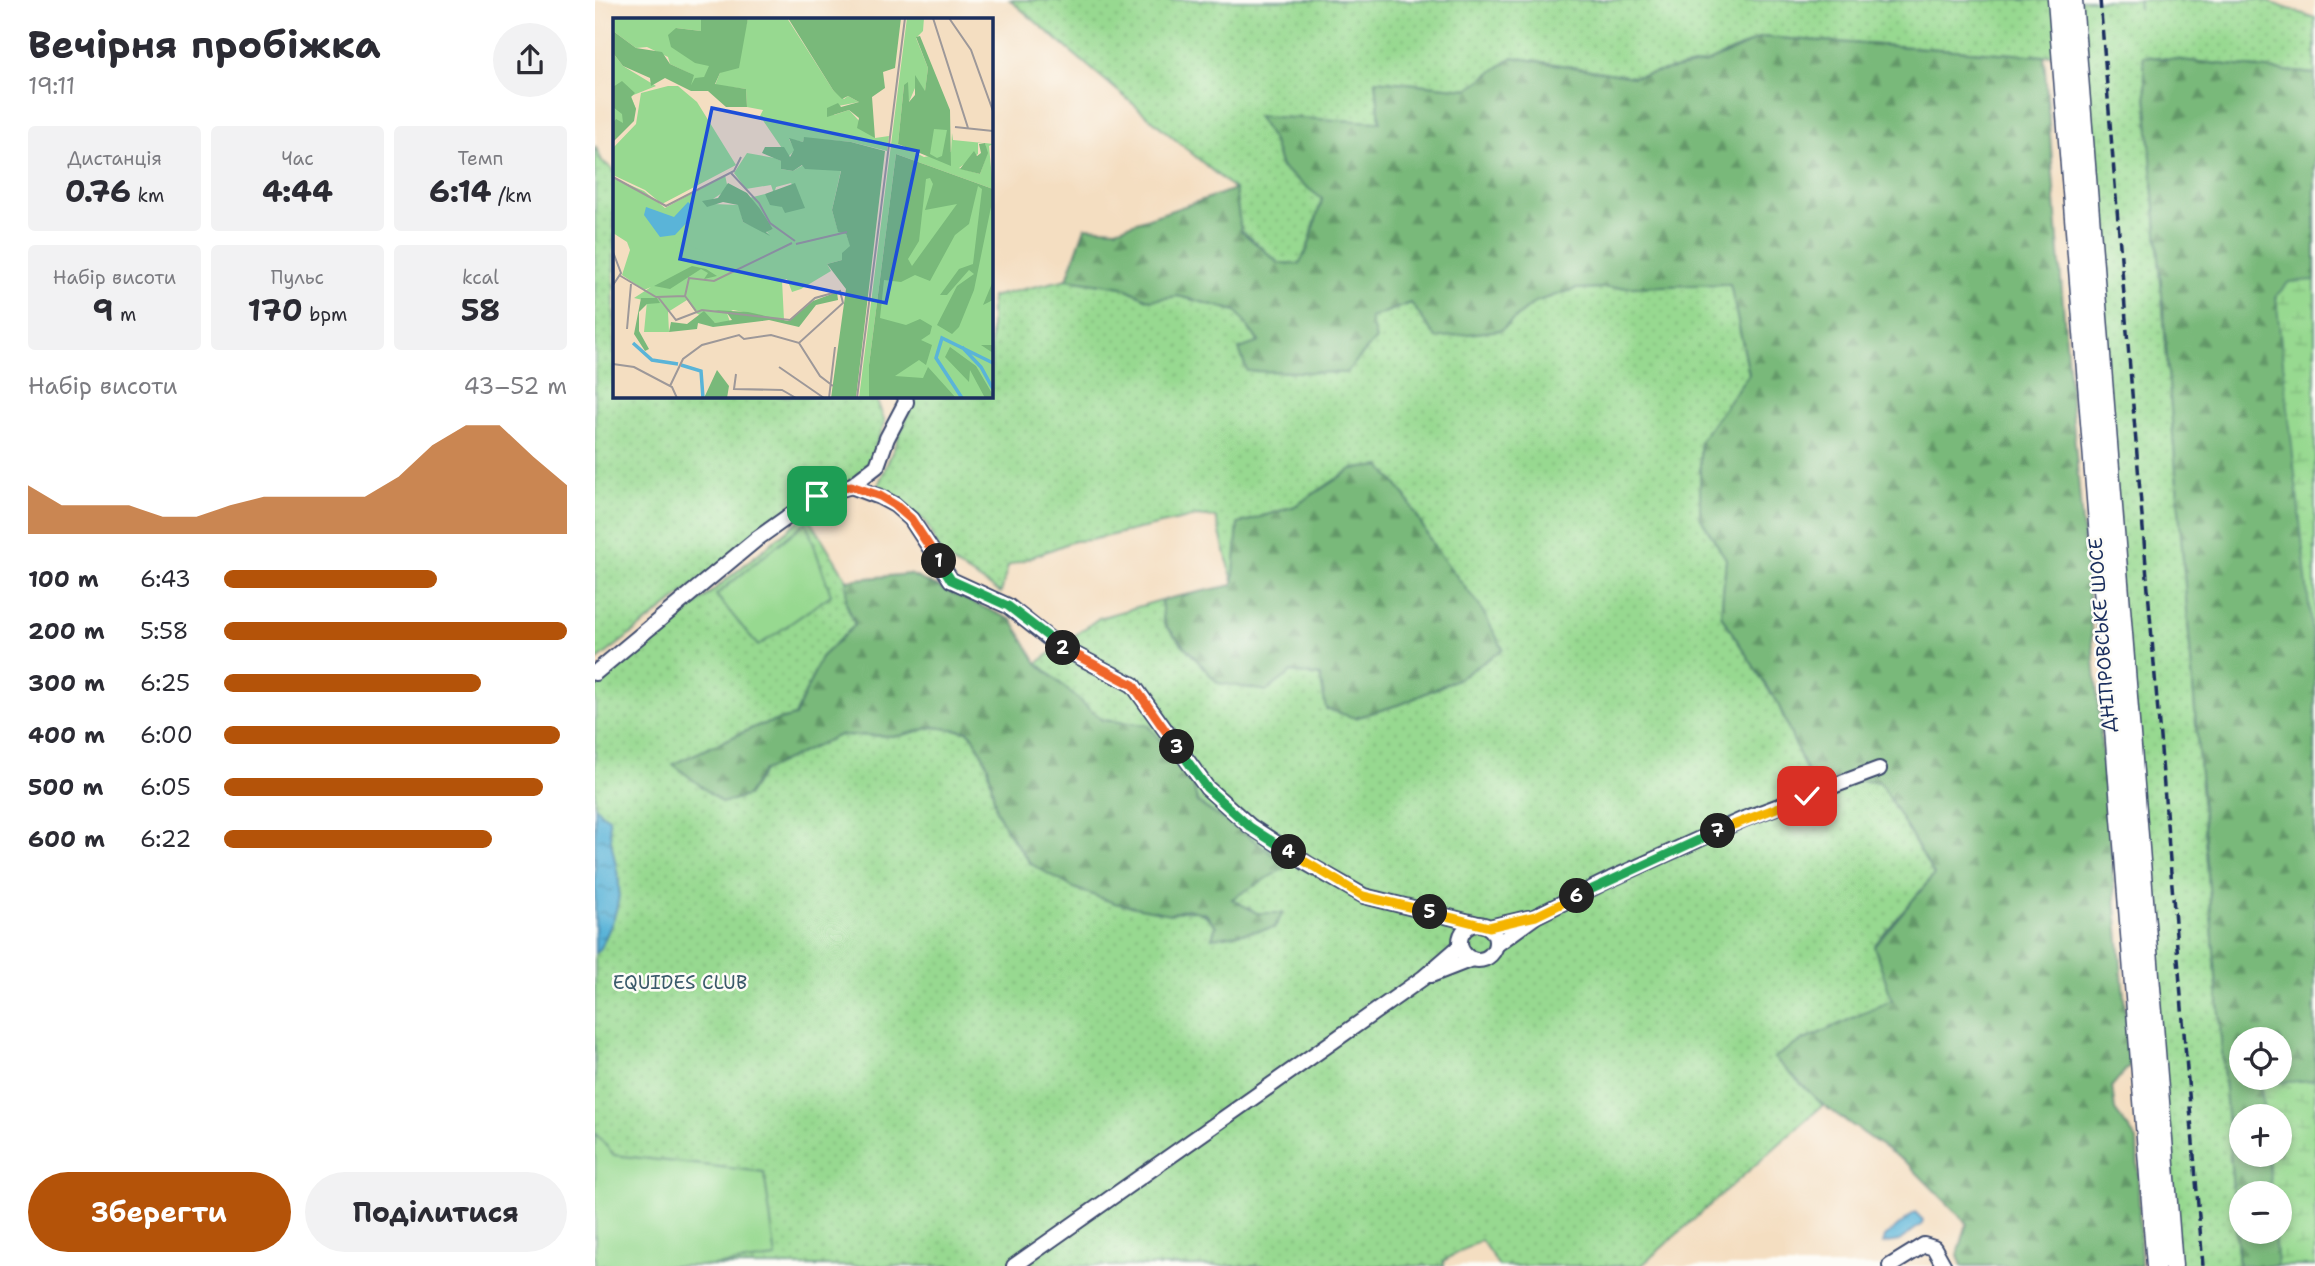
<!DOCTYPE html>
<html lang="uk">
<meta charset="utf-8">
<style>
:root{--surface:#fff;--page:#f2f2f3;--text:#2b2b33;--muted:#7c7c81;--accent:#b45309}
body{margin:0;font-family:"Shantell Sans",sans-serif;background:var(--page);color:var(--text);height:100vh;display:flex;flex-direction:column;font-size:26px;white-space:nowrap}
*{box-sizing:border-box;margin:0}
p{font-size:23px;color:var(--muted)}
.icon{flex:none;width:38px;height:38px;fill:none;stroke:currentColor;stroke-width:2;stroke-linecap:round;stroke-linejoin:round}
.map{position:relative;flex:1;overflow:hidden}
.sheet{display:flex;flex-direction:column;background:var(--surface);width:595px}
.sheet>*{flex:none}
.controls{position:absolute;left:1634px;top:1027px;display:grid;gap:14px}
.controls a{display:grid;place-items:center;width:63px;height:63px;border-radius:50%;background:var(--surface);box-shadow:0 4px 10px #0003;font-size:35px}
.pin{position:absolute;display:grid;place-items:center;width:60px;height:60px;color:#fff;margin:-30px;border-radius:14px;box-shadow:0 4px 10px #0006}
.km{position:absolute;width:35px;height:35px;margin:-18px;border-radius:50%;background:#222;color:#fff;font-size:19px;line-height:35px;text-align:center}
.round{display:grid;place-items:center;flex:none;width:74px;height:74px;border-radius:37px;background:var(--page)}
.summary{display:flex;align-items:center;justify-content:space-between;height:119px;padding:0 28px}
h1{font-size:38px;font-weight:700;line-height:52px}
.metrics{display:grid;grid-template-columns:repeat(3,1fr);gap:10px;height:119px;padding:7px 28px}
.metrics div{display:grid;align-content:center;border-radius:7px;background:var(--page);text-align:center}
.metrics b{font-size:30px;font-weight:700}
.metrics small{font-size:19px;font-weight:400}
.metrics p{font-size:19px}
.chart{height:196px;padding:14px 28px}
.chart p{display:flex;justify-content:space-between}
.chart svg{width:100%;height:126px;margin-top:7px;fill:var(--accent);opacity:.7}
.action{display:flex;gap:14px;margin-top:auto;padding:14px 28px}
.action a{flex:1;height:80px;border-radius:42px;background:var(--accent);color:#fff;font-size:28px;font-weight:700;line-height:80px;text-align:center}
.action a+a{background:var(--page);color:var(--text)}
ul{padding:0 28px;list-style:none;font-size:23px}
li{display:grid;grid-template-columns:112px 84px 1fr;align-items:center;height:52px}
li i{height:18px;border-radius:9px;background:var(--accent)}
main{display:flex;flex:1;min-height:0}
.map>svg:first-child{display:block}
</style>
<main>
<section class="sheet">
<div class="summary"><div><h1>Вечірня пробіжка</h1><p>19:11</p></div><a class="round"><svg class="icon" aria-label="share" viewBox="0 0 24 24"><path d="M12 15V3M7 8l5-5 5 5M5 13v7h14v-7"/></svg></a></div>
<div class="metrics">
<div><p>Дистанція</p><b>0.76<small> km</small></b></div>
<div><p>Час</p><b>4:44</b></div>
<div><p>Темп</p><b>6:14<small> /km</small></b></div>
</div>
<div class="metrics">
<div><p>Набір висоти</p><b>9<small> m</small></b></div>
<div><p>Пульс</p><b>170<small> bpm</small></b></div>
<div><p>kcal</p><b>58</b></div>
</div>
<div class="chart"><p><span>Набір висоти</span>43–52 m</p>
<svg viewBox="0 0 160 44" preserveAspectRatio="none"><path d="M0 44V27L10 34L20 34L30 34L40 38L50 38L60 34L70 31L80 31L90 31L100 31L110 24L120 13L130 6L140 6L150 17L160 27V44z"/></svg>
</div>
<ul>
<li><b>100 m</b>6:43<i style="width:62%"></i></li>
<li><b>200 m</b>5:58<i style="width:100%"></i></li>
<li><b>300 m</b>6:25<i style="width:75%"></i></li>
<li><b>400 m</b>6:00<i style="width:98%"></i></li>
<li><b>500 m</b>6:05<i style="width:93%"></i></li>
<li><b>600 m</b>6:22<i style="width:78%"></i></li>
</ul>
<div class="action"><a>Зберегти</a><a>Поділитися</a></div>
</section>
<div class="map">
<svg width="1720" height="1266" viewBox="0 0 1720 1266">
<defs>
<pattern id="grass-dots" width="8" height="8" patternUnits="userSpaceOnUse" patternTransform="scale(1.75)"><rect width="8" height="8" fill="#97d990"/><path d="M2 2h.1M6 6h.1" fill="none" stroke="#82bb7f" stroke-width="1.8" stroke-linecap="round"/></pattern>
<pattern id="forest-firs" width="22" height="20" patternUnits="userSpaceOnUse" patternTransform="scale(1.75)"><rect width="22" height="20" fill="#79b97a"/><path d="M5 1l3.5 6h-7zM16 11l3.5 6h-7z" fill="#629767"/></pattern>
<pattern id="wetland-marsh" width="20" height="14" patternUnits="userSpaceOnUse" patternTransform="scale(1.75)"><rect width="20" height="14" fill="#97d990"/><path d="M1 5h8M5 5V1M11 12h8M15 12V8" fill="none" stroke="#82bb7f"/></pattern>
<pattern id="water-ripples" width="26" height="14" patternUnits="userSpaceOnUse" patternTransform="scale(1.75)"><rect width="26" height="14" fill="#5ab4d8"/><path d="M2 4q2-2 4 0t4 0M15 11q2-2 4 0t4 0" fill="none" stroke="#4a93b2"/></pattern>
</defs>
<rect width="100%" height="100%" fill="#fdfcf7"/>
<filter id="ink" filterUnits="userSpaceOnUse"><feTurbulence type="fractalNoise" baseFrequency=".0143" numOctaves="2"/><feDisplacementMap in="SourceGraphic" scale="14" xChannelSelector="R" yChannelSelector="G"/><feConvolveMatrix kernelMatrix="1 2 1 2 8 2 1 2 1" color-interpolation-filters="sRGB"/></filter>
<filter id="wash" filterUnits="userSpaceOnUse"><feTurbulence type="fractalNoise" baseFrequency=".00686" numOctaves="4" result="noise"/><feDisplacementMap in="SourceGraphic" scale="28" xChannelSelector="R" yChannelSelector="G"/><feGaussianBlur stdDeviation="1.57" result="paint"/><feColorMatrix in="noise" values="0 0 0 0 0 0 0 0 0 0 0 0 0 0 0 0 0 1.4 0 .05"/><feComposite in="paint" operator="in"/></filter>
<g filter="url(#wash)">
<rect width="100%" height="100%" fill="#f4dec1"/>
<!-- grass -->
<g fill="url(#grass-dots)" stroke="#598477" stroke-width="2">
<polygon points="415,0 1462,0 1466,52 1449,56 1167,37 1114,62 1038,77 918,57 873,89 781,80 785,122 677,139 686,168 727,198 712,250 704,264 684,263 646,230 639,189"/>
<polygon points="1478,0 1543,0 1544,10 1544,0 1668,0 1720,18 1720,74 1548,56 1644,1266 1578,1266"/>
<polygon points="0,146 7,161 19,170 19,396 280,396 290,422 273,465 257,482 212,498 0,662"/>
<path d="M472,279L527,287L555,300L583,296L641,311L664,342L775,318L817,303L841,337L906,330L940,302L980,289L1135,283L1154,374L1105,441L1131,559L1126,615L1184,706L1214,777L1285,782L1339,875L1279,946L1298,1000L1203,1043L1179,1058L1228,1105L1046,1266H904L886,1240L848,1261L849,1266H0V687L212,514L252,580L251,603L260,625L226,657L200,716L162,726L79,764L152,796L168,771L244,735L304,736L338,727L373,731L380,739L393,766L401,810L412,831L436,864L575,914C597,908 606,908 621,926L617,937L688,913H662L636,899L692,866L652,835L603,803L594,772L552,725L507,720L442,663L504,618L566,600L569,624L623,683L697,672L726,676L760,718L809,703L868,676L908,649L840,548L810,495L757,469L700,506L643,524L639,585L621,518L602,516L495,540L479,541L413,566L406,593L347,556L330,521L282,488L315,410L314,396H396V297Z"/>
</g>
<!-- forest -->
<g fill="url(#forest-firs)" stroke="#4a746c" stroke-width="2" fill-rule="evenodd">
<polygon points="1167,37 1449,56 1470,331 1535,1065 1517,1086 1520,1110 1542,1140 1546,1266 1367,1266 1363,1255 1372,1223 1313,1164 1228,1105 1179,1058 1203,1043 1297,1000 1279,946 1339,875 1285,782 1214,778 1184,706 1126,615 1131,559 1105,517 1105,441 1154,374 1135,284 980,289 940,302 906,330 841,338 816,303 775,318 781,339 751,373 652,371 644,349 664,342 641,311 583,296 555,300 527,287 472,279 490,227 521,229 640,189 646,231 684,263 704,264 712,250 727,199 686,167 677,139 662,116 785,122 781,80 873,89 918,57 1038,77 1114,62"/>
<path d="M1548,56L1720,74V1266H1644ZM1647,1040H1685V1078H1647ZM1647,1116H1685V1155H1647ZM1647,1194H1685V1232H1647Z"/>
<polygon points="786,466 810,495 840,548 886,608 908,649 868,676 809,703 760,718 731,709 725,676 697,672 672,691 623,683 569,624 566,600 638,585 643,524 700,506 757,469"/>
<polygon points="314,574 417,620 442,663 507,720 552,725 594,772 603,803 652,835 693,866 637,899 662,913 688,913 679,928 617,938 621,926 611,914 592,909 575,914 519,903 479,888 436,864 412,831 401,810 393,766 380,739 373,731 338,727 304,736 244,735 168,771 152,796 127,803 78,764 162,726 200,716 226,657 260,625 251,603 252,580"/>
</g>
<!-- wetland -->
<g fill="url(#wetland-marsh)" stroke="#598477" stroke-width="2">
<polygon points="1720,280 1720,662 1681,296 1694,282"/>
<polygon points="1720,1080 1720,1266 1682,1266 1679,1232 1685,1232 1685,1194 1676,1193 1673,1155 1685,1155 1685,1116 1669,1116 1666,1084"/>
</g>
<!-- pitch -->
<g fill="#97d990" stroke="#598477" stroke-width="2">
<polygon points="211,522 236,595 163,646 121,595"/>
<polygon points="0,1133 19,1155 169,1172 181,1258 117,1266 0,1266"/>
</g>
<!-- water -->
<g fill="url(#water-ripples)" stroke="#3a729b" stroke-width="2">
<path d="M0,806L6,813L14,818C14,840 21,861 24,883C26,908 14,930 4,951L0,953Z"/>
<polygon points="1320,1212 1328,1220 1327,1224 1304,1241 1288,1244 1290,1237"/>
</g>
</g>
<g filter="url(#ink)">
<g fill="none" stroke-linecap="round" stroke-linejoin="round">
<!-- minor casing -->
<g stroke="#3c496d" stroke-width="18">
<g id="minor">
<polyline points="256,486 285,497 300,505 316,519 356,580 413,606 462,645 538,685 612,788 655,826 713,864 769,896 883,924"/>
<polyline points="0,673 163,538 222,496 256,486 282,466 292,438 311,402 310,396"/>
<circle cx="883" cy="942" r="18"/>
<polyline points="894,927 933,918"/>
<polyline points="901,945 941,916 1016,879 1149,819 1284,769"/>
<polyline points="836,975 877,959"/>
<polyline points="419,1266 828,978 865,946"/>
<polyline points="1295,1266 1329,1245 1339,1248 1349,1266"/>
</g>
</g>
<!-- major casing -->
<g stroke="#3c496d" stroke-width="21">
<g id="major">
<polyline points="1462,0 1561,1266"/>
<polyline points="1478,0 1578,1266"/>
</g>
</g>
<!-- minor -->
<use href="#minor" stroke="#fff" stroke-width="14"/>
<!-- major -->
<use href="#major" stroke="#fff" stroke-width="18"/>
<!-- rail -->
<polyline stroke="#1b2f5e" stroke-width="3.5" stroke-dasharray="10 5" stroke-linecap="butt" points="1505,0 1608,1266"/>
</g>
</g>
<g fill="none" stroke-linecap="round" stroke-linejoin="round" filter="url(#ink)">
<!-- split-1 casing -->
<g stroke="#fff" stroke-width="14">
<polyline id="split-1" points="222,496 256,486 285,496 300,505 316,519 344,561"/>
</g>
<!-- split-2 casing -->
<g stroke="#fff" stroke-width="14">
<polyline id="split-2" points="344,561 356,580 413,606 468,648"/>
</g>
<!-- split-3 casing -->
<g stroke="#fff" stroke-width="14">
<polyline id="split-3" points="468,648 538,685 582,747"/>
</g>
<!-- split-4 casing -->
<g stroke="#fff" stroke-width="14">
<polyline id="split-4" points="582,747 612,788 655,827 694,852"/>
</g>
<!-- split-5 casing -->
<g stroke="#fff" stroke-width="14">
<polyline id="split-5" points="694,852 768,896 835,912"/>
</g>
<!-- split-6 casing -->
<g stroke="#fff" stroke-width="14">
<polyline id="split-6" points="835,912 894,927 941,916 982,896"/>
</g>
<!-- split-7 casing -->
<g stroke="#fff" stroke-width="14">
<polyline id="split-7" points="982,896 1123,831"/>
</g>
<!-- split-8 casing -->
<g stroke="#fff" stroke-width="14">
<polyline id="split-8" points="1123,831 1212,796"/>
</g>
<!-- split-1 -->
<use href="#split-1" stroke="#f0652b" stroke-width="9"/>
<!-- split-2 -->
<use href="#split-2" stroke="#22a559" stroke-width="9"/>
<!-- split-3 -->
<use href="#split-3" stroke="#f0652b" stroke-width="9"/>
<!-- split-4 -->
<use href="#split-4" stroke="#22a559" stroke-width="9"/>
<!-- split-5 -->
<use href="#split-5" stroke="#f5b400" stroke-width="9"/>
<!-- split-6 -->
<use href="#split-6" stroke="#f5b400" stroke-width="9"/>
<!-- split-7 -->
<use href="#split-7" stroke="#22a559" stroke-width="9"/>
<!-- split-8 -->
<use href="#split-8" stroke="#f5b400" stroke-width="9"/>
</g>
<g text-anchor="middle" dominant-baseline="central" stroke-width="5" stroke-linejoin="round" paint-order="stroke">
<!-- street labels -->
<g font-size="19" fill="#1b2f5e" stroke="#fdfcf7">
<text transform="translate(1507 635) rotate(-94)">ДНІПРОВСЬКЕ ШОСЕ</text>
</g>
<!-- park labels -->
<g font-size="19" fill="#3a5a6a" stroke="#fdfcf7">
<text x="85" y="982">EQUIDES CLUB</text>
</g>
</g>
<!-- overview -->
<g transform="translate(18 18)">
<rect width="380" height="380" fill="#f4dec1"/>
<path d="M0,0H88V13L63,10L97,48L91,60L78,67L76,55L57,46L55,39L34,29L23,30L0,13ZM135,0H174L220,72L231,81L235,78L246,84L215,90L221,97L236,92L262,120L276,118L274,133L238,124L191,120L190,124L176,121L182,132L175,139L147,98L150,92L134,89L133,71L102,67L107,55L126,37ZM294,0H311L310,13L303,20L315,50L312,74L305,63L296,84L291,67L285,126L311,139L338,134L339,115L340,122L370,125H365V136L346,150L367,156L374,136L372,125L380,126L376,128L380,171L283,136L256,347V380H246ZM0,35L10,48L43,68L18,78L23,91L10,96V106L0,110ZM55,68H65L84,84L123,147L49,186L32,172L0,157V130L23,106L28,75ZM134,135L162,140L168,143V151L180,153L190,147L228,152L219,192L225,213L233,216L238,229L229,242L214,246L218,253L188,271L179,274L174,261L169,262L171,302L120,292L114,295L117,304L102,305L83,295L74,282L55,294L56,314H31L34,283L21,280L38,269L31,272L9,257L17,232L14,224L0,215V160L31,173L52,190L112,157L115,171L100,181V186L126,187L130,204L156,216L153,213L160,211L136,180L152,176L169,189L186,177L178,165L163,169L161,176L158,167L133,171L121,155Z" fill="#97d990"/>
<path d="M88,0H135L126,50L107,55L102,66L133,71L134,89H113L95,73H78L52,60L38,68L37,60L10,48L0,35V13L23,30L49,34L57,46L81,57L78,67L82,60L91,59L96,48L82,45L58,29L55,17L63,10L88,13ZM175,0H288L282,50L270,54L272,70L259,79L262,120L244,110L246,100L236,92L214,99V90L225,85L228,89L246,84L235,78L229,81L220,72ZM307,18L337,92L338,148L285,126L291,67L295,64L296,84L302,77V57L312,73L315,50L303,19ZM9,63L22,75L18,79L23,91L21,103L0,124V105L3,101L10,105L9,96L0,89V69ZM191,119L238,124L272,133L243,380H218L233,271L214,246L229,242V235L237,228L233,216L225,214L219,192L228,153L192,151L189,147L180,153L168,151V143L149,135L152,129H171L177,139L181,132L176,120L190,124ZM372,125L375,135L367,156L347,151L361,133L364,138L368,135L366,126ZM283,136L380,171V380H256V347ZM115,165L134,175L147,191L160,211L153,214L157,218L130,204L125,187L110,184L94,189L89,183L105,180ZM182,165L192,190L172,195L169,189L157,187L152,176ZM79,248L93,251L104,258L91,261L95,255L88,251L57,271L41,268ZM224,274L225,282L203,287L186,309L156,302L100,309L85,305L84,311L56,314L58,304L74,306L91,293L102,305L119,302L114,295L101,292L135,294L175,303L200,283ZM28,280H44L47,285L34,286L26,294V313L36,331L32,333L21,316ZM104,352L116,368L114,380H91Z" fill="#79b97a"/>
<path d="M321,111L334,112L329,138L324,140L317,136ZM317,160L320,166L312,192L344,186L299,248L295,241L306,223L313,161ZM365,168L369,171L360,246L346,251L327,277H334L356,252L361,256L344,268L324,307L339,316L346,309L361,272L378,189L380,263L370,287L380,282V327H368L380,335V377L363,348L337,329L332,339L356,364L357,352L372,380H343L315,349L310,360L282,358L306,342L313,347L319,327L308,322L317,316L319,308L307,301L293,307L267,300L271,262L288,264L302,257L317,263L342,217L356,206Z" fill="#97d990"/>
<path d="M69,223L90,234L89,245L65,243L62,224Z" fill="#97d990"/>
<path d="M75,184L80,188L78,200L62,217L47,219L31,197L33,189L61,199Z" fill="#5ab4d8"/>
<path fill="none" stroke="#5ab4d8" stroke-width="3.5" d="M20,325L39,342L65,346M349,329L368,349L380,371M68,347L88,353L90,380M349,380L323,340L329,320L380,345"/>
<path fill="none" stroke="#9d9899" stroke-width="2" d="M320,0L355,110M336,0L358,32L380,93M342,109L380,113M118,155L146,185L157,205L182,223M0,159L53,188L121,153L128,139M183,226L234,214M0,234L8,255L0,267M6,257L43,279L72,278L83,293M72,278L76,260L101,263L179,225M45,279L63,302L89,292L177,302L202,280L227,273L230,285L186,325L158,317L131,321L126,317L89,327L70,341L57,368M14,311L18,266M186,325L207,358L220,368M0,346L21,349L59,369L64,380M166,349L211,380M123,356L121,371L169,372L183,380M216,380L222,329M244,380L292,0"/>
<path fill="#1d4ed8" fill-opacity="0.15" stroke="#1d4ed8" stroke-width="3.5" d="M99,90L305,133L273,285L67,241Z"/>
<rect width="380" height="380" fill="none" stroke="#1b2f5e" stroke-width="3.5"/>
</g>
</svg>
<div class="controls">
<a><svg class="icon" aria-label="locate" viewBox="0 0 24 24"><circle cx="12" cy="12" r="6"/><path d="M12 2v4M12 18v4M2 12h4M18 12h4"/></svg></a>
<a>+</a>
<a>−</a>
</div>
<div class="pin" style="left:222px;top:496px;background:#1e9e55"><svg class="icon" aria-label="arrive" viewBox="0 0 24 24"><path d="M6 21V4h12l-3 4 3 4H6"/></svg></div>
<div class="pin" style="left:1212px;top:796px;background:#d93025"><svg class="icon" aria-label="check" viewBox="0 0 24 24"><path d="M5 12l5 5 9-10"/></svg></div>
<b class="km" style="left:344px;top:561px">1</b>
<b class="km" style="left:468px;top:648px">2</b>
<b class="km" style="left:582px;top:747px">3</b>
<b class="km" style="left:694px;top:852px">4</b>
<b class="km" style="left:835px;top:912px">5</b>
<b class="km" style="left:982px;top:896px">6</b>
<b class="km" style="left:1123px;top:831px">7</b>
</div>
</main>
